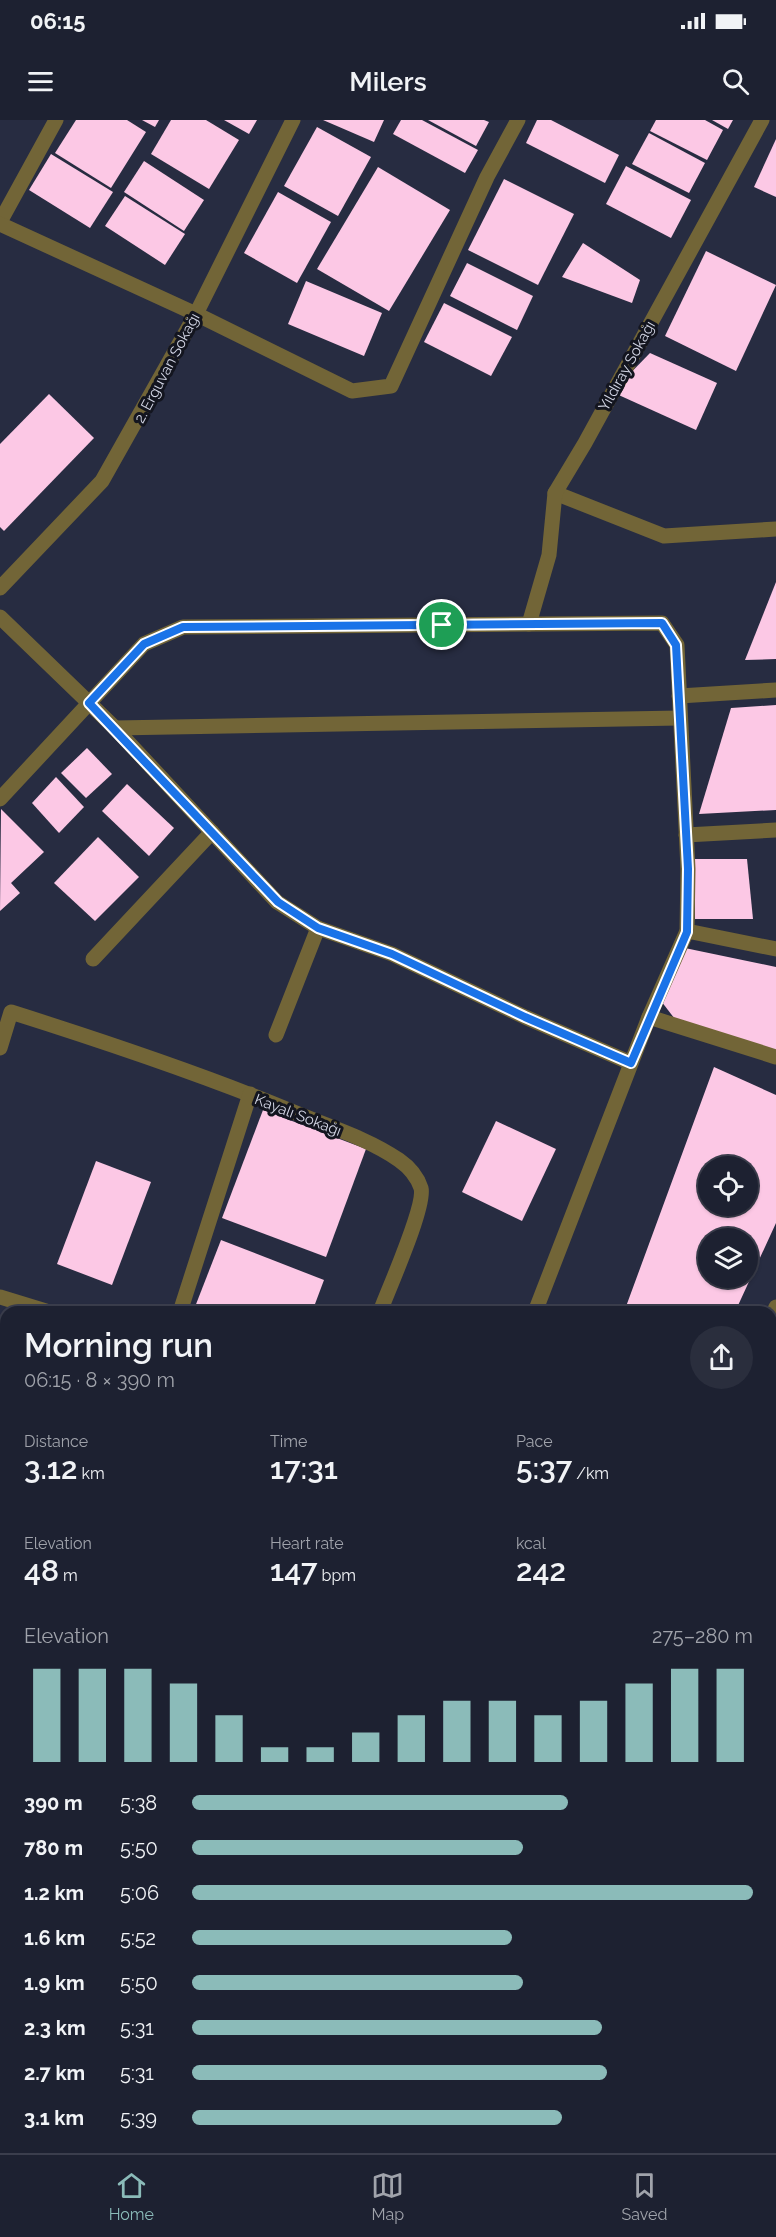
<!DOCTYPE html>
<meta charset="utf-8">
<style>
:root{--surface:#1d2131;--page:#2a2e3d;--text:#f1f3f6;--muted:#a0a3ab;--line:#3b3e4d;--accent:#8bbbb9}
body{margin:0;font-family:Raleway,sans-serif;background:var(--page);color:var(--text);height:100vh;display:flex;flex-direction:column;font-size:22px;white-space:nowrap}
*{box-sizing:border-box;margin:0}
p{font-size:20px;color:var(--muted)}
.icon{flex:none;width:33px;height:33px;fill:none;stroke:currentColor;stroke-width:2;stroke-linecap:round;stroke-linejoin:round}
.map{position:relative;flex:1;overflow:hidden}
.sheet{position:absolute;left:0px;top:1186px;width:777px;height:848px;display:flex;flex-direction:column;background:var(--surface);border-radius:18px 18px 0 0;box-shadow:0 2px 4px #0004,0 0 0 2px var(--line)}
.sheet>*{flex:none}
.fabs{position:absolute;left:698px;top:1036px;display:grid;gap:12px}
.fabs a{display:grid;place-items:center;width:60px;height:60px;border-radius:50%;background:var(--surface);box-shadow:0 2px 4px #0004,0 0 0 2px var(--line);font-size:30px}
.pin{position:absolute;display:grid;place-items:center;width:51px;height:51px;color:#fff;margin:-26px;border:3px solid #fff;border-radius:50%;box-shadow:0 2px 6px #0007}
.round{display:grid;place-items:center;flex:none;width:63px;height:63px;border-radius:32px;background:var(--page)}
.headline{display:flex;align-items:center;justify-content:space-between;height:102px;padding:0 24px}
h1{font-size:33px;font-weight:600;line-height:45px}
.metrics{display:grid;grid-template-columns:repeat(3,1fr);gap:9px;height:102px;padding:6px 24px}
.metrics div{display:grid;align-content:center}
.metrics b{font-size:30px;font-weight:600}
.metrics small{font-size:16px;font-weight:400}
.metrics p{font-size:16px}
.chart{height:168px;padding:12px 24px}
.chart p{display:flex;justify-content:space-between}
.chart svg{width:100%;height:108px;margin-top:6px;stroke:var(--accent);stroke-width:6}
ul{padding:0 24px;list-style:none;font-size:20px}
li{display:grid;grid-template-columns:96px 72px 1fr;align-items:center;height:45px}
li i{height:15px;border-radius:8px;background:var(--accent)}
.status{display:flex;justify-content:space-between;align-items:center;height:42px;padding:0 30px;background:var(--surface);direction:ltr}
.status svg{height:16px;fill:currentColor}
header{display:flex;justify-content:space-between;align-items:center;height:78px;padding:0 24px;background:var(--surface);font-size:27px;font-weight:600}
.tab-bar{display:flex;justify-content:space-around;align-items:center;height:84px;border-top:2px solid var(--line);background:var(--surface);font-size:16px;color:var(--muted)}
.tab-bar a{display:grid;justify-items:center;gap:3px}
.tab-bar .active{color:var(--accent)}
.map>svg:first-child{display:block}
</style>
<div class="status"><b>06:15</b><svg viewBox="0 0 49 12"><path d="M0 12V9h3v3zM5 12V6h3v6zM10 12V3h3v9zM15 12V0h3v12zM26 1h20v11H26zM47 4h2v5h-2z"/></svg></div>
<header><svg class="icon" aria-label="menu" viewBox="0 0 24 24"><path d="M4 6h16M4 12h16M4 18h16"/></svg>Milers<svg class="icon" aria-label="search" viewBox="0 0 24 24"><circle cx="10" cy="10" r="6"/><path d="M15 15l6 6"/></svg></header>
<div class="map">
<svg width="776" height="2033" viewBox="0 0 776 2033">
<rect width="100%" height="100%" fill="#272c41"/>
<!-- green -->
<polygon fill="#434c16" points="776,1746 776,1806 771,1808 771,1757"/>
<!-- building -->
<g fill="#fcc8e5" fill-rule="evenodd">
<polygon points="76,0 127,0 146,12 111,68 55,33"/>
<polygon points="142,0 159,0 155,7"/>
<polygon points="171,0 206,0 239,20 209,69 151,34"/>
<polygon points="224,0 257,0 249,14"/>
<polygon points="323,0 384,0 374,22"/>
<polygon points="401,0 422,0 478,30 465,53 393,14"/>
<polygon points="428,0 484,0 489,2 476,26"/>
<polygon points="537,0 551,0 619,35 605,63 526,23"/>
<polygon points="656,0 705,0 723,10 707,40 650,11"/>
<polygon points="712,0 733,0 728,9"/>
<polygon points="317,7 371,37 338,96 284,66"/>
<polygon points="649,13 705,43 689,73 632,44"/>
<polygon points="776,19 776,77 754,67"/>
<polygon points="51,34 113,72 90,108 29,70"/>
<polygon points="144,41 204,80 184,111 124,72"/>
<polygon points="626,46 691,80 671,118 606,84"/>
<polygon points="378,47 450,90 389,191 317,149"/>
<polygon points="504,59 574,94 538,165 468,130"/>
<polygon points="278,72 331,102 297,163 244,133"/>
<polygon points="125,76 185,114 165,145 105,106"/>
<polygon points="583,123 640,160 632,183 562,157"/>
<polygon points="706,131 776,165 736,251 665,216"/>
<polygon points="467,143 533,176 517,210 450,176"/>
<polygon points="306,161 382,193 364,236 288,204"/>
<polygon points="444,183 512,217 491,256 424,222"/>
<polygon points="650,233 717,263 696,310 612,272"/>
<polygon points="49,274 94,318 4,411 0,407 0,324"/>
<polygon points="776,462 776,539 745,540"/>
<polygon points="776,585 776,690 699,694 731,588"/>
<polygon points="87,628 112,654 86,678 61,653"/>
<polygon points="56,657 84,687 59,713 32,683"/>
<polygon points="127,664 174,708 149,736 102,691"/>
<polygon points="1,689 44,732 11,763 20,773 0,791"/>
<polygon points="98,717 139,757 95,801 54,763"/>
<polygon points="695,739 747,739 753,799 695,799"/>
<polygon points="680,827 776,847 776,934 681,907 658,877"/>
<path d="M714,947L776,975V1103L735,1192H624ZM708,1047H747V1086H708ZM708,1119H747V1158H708Z"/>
<polygon points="263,990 366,1029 326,1137 222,1098"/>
<polygon points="496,1001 556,1029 522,1101 462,1072"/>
<polygon points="96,1041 151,1062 112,1165 57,1144"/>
<polygon points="221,1120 324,1160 312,1192 193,1192"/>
<polygon points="0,1444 6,1446 6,1505 0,1502"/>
<polygon points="0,2000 6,2004 6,2028 48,2028 52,2033 0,2033"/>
<polygon points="101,2028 179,2028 176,2033 111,2033"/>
<polygon points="446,2028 510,2028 507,2033 443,2033"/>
<polygon points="641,2028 719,2028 717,2033 638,2033"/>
</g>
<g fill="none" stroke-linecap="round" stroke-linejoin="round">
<!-- minor -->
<g stroke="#726537" stroke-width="15">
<polyline points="0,102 56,0"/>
<polyline points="0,104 196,194 352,271 391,266 487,57 518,0"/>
<polyline points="555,373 664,416 776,409"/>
<polyline points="0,468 102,361 196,194 293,0"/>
<polyline points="0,497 115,608 277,782 318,808 392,834 525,897 631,943"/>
<polyline points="529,504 549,435 555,373 585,323 762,0"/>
<polyline points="679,576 776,570"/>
<polyline points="115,608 680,598"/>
<polyline points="0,679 144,524 183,507 662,503 677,525 688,749 687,811 649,897 535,1192"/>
<polyline points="686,715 776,710"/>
<polyline points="687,811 776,829"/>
<polyline points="93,839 212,712"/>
<polyline points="649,897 776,937"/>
<polyline points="276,915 318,808"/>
<path d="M0,928L11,892C106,922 199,953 291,991C327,1006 367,1018 399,1040C409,1047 417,1056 421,1068C426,1086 388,1170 380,1192"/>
<polyline points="0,1177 49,1192"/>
<polyline points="180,1192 250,974"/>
<polyline points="771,1198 776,1187"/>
<polyline points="771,1553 776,1540"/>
<polyline points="0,1623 6,1628"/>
<polyline points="771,1847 776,1847"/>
<polyline points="0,1943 6,1928"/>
<polyline points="771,2004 776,1995"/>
<polyline points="391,2028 393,2033"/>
<polyline points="60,2033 63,2028"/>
<polyline points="326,2033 330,2028"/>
<polyline points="554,2033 556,2028"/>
<polyline points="755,2033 758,2028"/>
</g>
</g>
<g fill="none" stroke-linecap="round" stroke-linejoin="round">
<!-- route casing -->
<g stroke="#fff" stroke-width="12">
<polygon id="route" points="662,503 676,525 688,749 687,812 631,943 525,897 392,834 318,808 278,782 89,583 144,524 183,507"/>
</g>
<!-- route -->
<use href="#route" stroke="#1a73e8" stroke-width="8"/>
</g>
<g text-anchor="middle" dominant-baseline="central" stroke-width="6" stroke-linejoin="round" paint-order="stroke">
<!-- street labels -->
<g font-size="15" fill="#d3d6e5" stroke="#13151f">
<text transform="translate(627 246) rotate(-61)">Yıldıray Sokağı</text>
<text transform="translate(167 248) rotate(-62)">2. Erguvan Sokağı</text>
<text transform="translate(298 995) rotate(21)">Kayalı Sokağı</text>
</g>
</g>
</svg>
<div class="fabs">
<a><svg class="icon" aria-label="locate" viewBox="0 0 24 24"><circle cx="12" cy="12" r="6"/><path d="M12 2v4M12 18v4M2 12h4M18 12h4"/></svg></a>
<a><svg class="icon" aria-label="layers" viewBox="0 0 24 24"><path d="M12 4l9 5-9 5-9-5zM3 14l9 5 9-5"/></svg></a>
</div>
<div class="pin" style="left:442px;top:505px;background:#1e9e55"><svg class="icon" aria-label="arrive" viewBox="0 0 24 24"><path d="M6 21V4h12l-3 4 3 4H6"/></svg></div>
<section class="sheet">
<div class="headline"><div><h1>Morning run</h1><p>06:15 · 8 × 390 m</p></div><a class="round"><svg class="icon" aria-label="share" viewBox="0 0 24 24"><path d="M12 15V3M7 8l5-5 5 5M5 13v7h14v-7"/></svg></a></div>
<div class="metrics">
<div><p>Distance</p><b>3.12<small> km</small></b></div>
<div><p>Time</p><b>17:31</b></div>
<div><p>Pace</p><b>5:37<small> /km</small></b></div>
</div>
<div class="metrics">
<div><p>Elevation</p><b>48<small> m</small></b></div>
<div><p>Heart rate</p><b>147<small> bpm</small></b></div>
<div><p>kcal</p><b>242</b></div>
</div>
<div class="chart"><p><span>Elevation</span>275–280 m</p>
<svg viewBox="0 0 160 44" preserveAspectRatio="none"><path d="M5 44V6M15 44V6M25 44V6M35 44V12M45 44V25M55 44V38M65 44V38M75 44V32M85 44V25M95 44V19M105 44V19M115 44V25M125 44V19M135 44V12M145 44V6M155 44V6"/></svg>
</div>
<ul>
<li><b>390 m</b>5:38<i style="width:67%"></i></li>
<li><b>780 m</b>5:50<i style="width:59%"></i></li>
<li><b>1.2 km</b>5:06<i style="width:100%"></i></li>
<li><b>1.6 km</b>5:52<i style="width:57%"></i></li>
<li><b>1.9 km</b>5:50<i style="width:59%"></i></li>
<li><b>2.3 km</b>5:31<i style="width:73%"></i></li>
<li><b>2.7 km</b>5:31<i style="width:74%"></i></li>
<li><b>3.1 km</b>5:39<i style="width:66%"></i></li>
</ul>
</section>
</div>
<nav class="tab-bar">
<a class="active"><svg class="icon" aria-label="home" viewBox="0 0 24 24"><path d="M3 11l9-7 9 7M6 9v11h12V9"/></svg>Home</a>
<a><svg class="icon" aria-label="map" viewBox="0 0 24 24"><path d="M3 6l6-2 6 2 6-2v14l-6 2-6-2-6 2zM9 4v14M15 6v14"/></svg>Map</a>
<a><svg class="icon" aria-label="saved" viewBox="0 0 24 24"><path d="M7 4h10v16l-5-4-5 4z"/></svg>Saved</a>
</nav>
